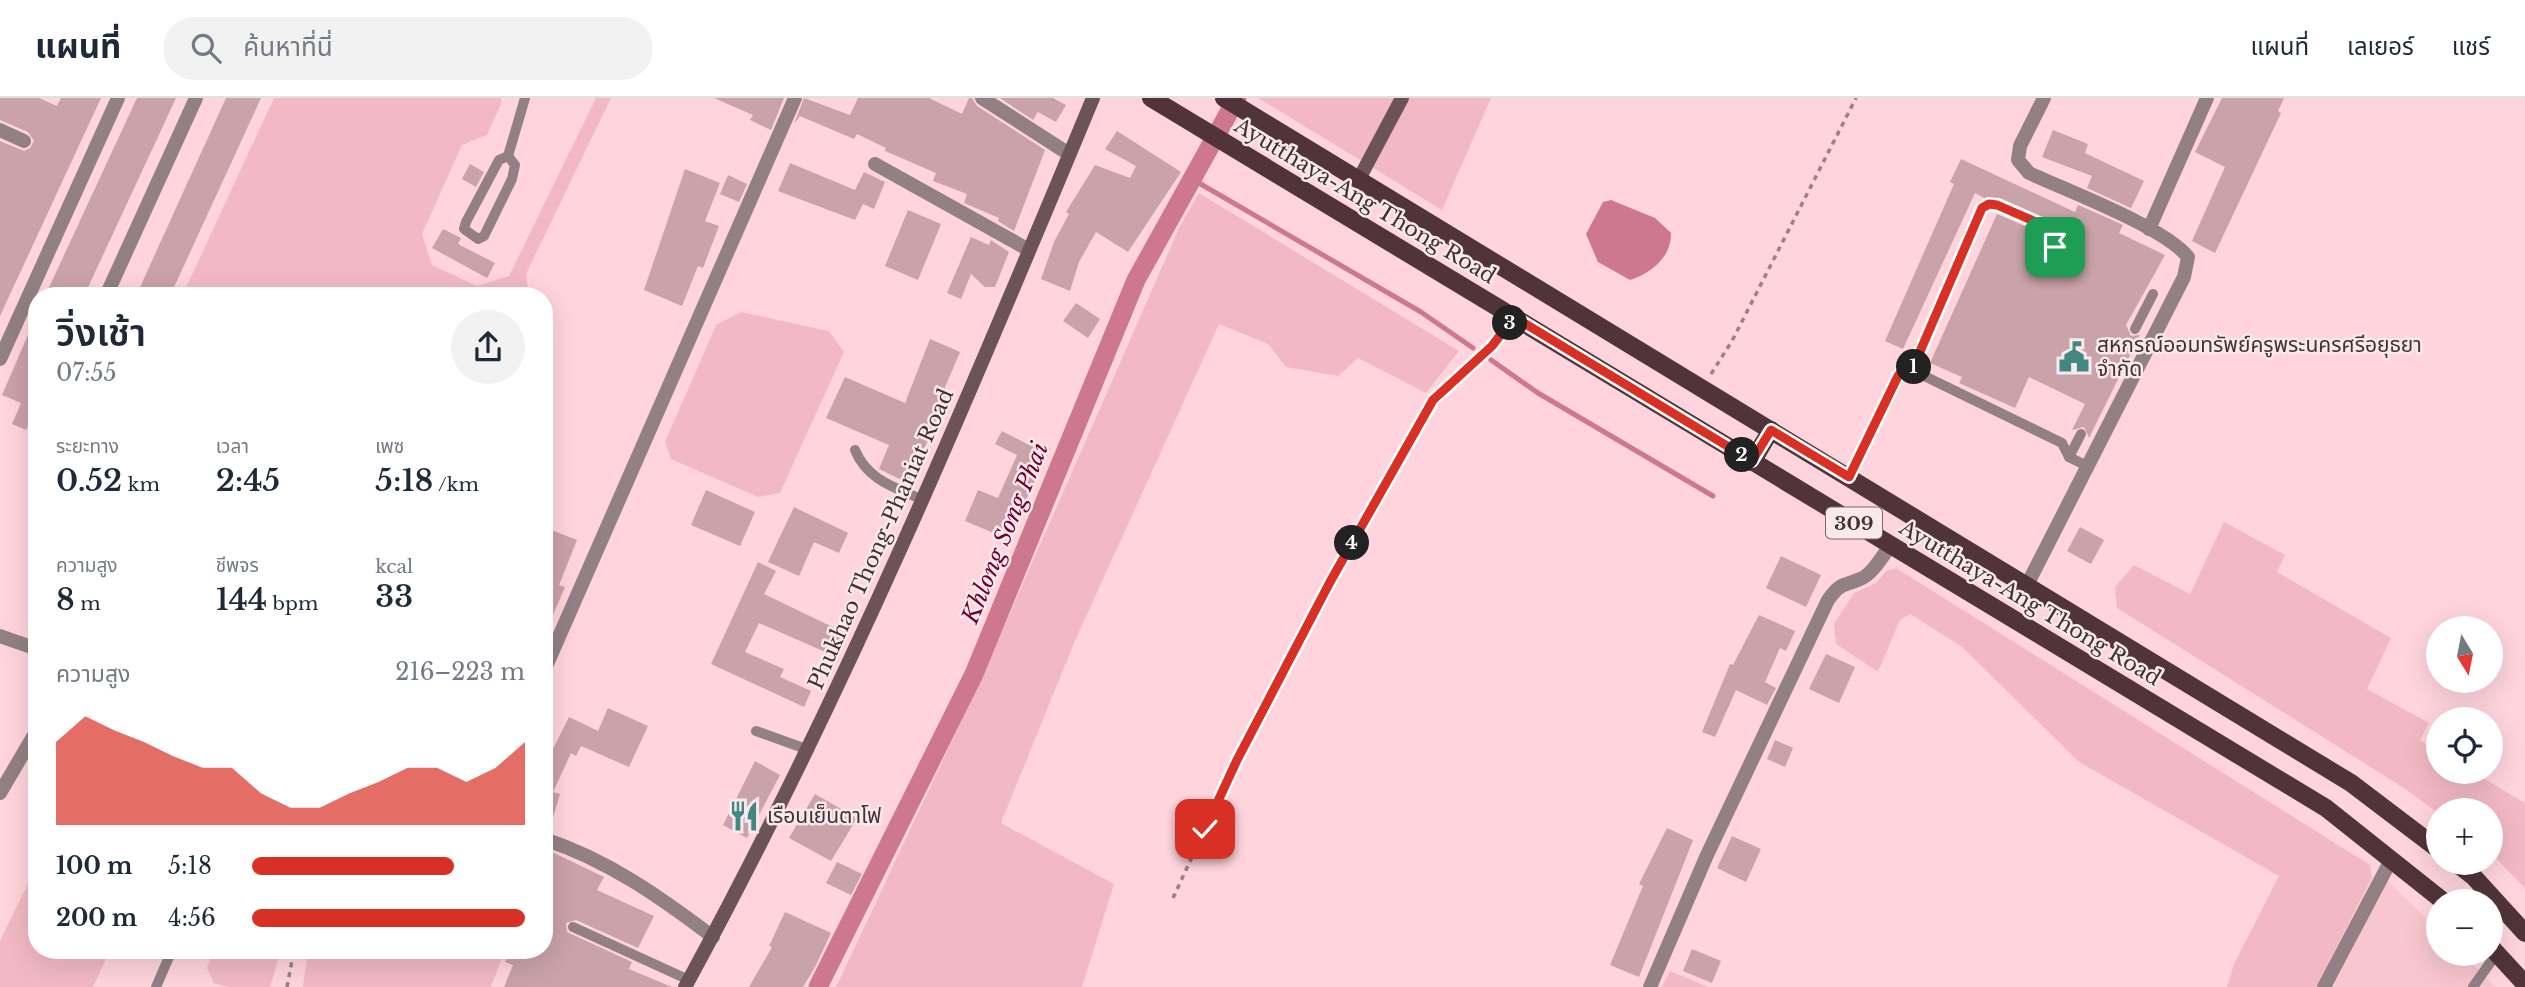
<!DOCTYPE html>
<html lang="th">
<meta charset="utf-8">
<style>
:root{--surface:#fff;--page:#f2f2f3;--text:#1f2937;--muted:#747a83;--line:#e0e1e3;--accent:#d93025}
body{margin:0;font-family:"Libre Baskerville","Noto Sans Thai",serif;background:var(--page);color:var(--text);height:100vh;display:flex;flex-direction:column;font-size:26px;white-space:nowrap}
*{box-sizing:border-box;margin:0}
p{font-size:23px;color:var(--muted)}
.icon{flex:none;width:38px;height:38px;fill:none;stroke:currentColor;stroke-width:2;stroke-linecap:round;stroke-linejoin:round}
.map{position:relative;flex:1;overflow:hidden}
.drawer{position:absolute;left:28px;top:189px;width:525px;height:672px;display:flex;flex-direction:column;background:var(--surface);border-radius:28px;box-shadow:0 7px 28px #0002}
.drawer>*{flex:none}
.needle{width:46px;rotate:170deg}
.tools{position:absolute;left:2426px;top:518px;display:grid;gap:14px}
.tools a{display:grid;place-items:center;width:77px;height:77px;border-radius:50%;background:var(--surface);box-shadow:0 7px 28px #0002;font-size:35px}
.pin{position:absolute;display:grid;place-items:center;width:60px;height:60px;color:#fff;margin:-30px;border-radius:14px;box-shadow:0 4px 10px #0006}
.km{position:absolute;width:35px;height:35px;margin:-18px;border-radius:50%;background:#222;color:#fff;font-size:19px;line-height:35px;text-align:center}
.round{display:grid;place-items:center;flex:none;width:74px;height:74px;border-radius:37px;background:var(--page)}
.headline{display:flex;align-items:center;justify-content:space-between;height:119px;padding:0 28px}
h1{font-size:38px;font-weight:600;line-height:52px}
.metrics{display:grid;grid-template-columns:repeat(3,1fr);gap:10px;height:119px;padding:7px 28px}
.metrics div{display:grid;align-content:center}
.metrics b{font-size:30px;font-weight:600}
.metrics small{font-size:19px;font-weight:400}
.metrics p{font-size:19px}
.chart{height:196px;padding:14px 28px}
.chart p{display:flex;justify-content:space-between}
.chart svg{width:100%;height:126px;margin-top:7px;fill:var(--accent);opacity:.7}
ul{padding:0 28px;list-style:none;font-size:23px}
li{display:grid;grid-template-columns:112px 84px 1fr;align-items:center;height:52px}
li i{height:18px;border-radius:9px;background:var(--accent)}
header{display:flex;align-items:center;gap:42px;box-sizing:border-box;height:98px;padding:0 35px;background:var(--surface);border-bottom:2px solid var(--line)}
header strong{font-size:33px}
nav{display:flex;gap:38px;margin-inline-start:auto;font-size:24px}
.search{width:490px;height:63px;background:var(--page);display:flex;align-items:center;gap:18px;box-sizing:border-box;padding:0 24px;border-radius:38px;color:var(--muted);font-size:26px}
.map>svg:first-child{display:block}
</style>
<header>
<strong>แผนที่</strong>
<div class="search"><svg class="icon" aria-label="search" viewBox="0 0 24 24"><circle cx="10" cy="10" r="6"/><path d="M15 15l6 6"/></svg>ค้นหาที่นี่</div>
<nav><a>แผนที่</a><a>เลเยอร์</a><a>แชร์</a></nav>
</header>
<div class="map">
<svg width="2525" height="889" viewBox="0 0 2525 889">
<rect width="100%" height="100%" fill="#ffd4dc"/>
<!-- built -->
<polygon fill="#f8c6cf" points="2388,783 2438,832 2438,856 2462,856 2496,889 2333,889"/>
<!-- green -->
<g fill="#f2b9c4">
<polygon points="274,0 501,0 501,6 487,37 462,47 422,136 432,167 477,188 509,178 596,0 611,0 526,176 529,198 182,198"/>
<polygon points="1258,0 1491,0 1442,112"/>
<polygon points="1199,95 1459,253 1426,295 1358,260 1338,278 1286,269 1268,246 1219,226 1074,545 1001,725 1114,786 1082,889 836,889 982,579 1180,128"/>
<polygon points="741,214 829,233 844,254 780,395 758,399 671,361 665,344 716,227"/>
<polygon points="2224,424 2285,457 2277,474 2391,540 2367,591 2429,625 2420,642 2438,653 2438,674 2473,674 2525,705 2525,790 2490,754 2490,712 2438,712 2438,715 2404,690 2117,510 2115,489 2134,467 2190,496"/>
<polygon points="1896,470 2370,767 2372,780 2316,889 2227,889 2234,866 2279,778 2079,664 1961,548 1910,516 1900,522 1878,574 1836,546 1834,526 1854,495 1876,485 1886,473"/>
<polygon points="37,767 37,852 110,852 93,889 0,889 0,843"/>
<polygon points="213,852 281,852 270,889 228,889 214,885 207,870"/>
<polygon points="308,852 505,852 491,889 303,889"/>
<polygon points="1670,873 1708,889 1662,889"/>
</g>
<!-- water -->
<path fill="#cd788c" d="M1611,102L1655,120L1671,135C1671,160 1651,175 1630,182L1598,164L1586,136L1603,104Z"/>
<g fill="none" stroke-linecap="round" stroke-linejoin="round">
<!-- stream -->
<g stroke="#cd788c" stroke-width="5">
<polyline points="1192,81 1421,214 1473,250"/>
<polyline points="1491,262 1538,295 1713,398"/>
</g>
<!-- canal -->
<polyline stroke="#cd788c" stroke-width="19" points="818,889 974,576 1136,182 1237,0"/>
</g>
<!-- building -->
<g fill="#caa2a9">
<polygon points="0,0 39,0 57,8 61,0 101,0 0,218 0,43 24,53 30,50 34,43 28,34 0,22"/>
<polygon points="137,0 176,0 84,198 45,198"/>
<polygon points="226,0 261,0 170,198 136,198"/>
<polygon points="714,0 784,0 771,32 750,22 753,17"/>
<polygon points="804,0 850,17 858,0 929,0 962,16 969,0 972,0 977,8 1045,52 1014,133 998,123 999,120 964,105 967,96 933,83 936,75 885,53 886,50 857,36 854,41 800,18 794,26"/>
<polygon points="1000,0 1053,0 1066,7 1056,24 1038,14 1033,22"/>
<polygon points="2222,0 2284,0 2278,13 2281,15 2215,155 2192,143 2225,69 2195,54"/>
<polygon points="2053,32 2088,46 2085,55 2144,83 2131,110 2087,90 2092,78 2042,59"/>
<polygon points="1117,33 1181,74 1128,154 1096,134 1079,164 1070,193 1041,181 1054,144 1069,116 1066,114 1095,67 1130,80 1136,68 1105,51"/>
<polygon points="1961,61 2075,114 2078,107 2110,121 2123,127 2119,135 2165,157 2126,227 2131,238 2140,237 2089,340 2084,329 2072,332 2085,306 2029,279 2015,310 1959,285 1962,279 1930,265 1997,116 2050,139 2047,149 2052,155 2060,154 2065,145 2081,149 2085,142 2080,135 2000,100 1984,100 1975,95 1903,251 1885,243 1954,86 1950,84"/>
<polygon points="790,65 855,92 864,74 885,84 874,111 863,106 855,122 778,93"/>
<polygon points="470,66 484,74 476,89 462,81"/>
<polygon points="685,71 720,85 705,123 719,128 703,170 698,168 682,208 644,192"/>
<polygon points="728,77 747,86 739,104 720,96"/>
<polygon points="908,112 941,126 918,182 885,168"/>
<polygon points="443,131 461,140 458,146 495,165 487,180 432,150"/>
<polygon points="971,139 989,147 991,142 1009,154 995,189 985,189 971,176 961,201 947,195"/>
<polygon points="1076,205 1100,221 1088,240 1063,223"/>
<polygon points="37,216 37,312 26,332 12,326 21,305 2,297"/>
<polygon points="930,241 960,254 943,294 947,295 910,386 879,371 889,347 826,320 845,279 905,305"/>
<polygon points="1002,333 1033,349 1035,344 1050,350 1008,441 965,423 978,392 998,400 1017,357 995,346"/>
<polygon points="706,392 755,414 740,448 691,427"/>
<polygon points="794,409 848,435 839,455 814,444 799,478 768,464"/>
<polygon points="544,429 577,442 559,487 565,489 544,538"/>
<polygon points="2080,429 2104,442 2091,466 2067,453"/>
<polygon points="1781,458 1821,477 1806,509 1766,490"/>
<polygon points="758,464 776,473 764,496 843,534 832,557 759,525 745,554 784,571 780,579 811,593 804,609 711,566"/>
<polygon points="1759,517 1795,533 1786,553 1780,550 1765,584 1776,590 1767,607 1736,592 1715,639 1702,634 1730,566 1733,567"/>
<polygon points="1826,556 1855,569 1839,605 1809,591"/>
<polygon points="608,610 648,628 629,669 581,648 576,658 571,655 553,694 560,696 549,733 544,732 544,652 551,655 569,619 598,633"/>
<polygon points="1775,642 1793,650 1785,669 1767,661"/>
<polygon points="755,663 780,677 747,740 723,727"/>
<polygon points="815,696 857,720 831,763 789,740"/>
<polygon points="1667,730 1693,742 1639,879 1610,867 1643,788 1639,786"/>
<polygon points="1732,738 1761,751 1746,784 1717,770"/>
<polygon points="550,753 604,779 597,792 654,818 638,850 576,822 566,825 567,834 632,864 629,871 672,889 504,889 513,867 505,864 510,852 544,852 544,766"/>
<polygon points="837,764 862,776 851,797 826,785"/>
<polygon points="785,814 831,835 815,869 803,889 749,889 772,849 769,848"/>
<polygon points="1692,851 1721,863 1712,885 1683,873"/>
</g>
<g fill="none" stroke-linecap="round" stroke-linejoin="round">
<!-- path -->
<g stroke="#9d8085" stroke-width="3.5" stroke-dasharray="5 5" stroke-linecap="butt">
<polyline points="1711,276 1732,243 1856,0"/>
<polyline points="1173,800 1237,662 1330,483 1433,302 1492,248 1504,232"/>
<polyline points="287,889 294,852"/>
</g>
<!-- lane -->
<g stroke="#928084" stroke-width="10">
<polyline points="508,58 515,67 512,81 484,138 478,141 464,131 466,124 499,62 508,58 525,0"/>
<polyline points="2055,148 2061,135"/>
<polyline points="2135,231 2153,196"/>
<polyline points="1912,272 1982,110 1989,106 1997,107 2077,142"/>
<path d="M855,352C868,383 895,389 923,402"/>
<polyline points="2069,359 2081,336"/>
<polyline points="1849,379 1903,272 1912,272 2062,345 2069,359 2087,368"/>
<polyline points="756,633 809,652"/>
<polyline points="573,829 689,882"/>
<polyline points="156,889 172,852"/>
<polyline points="2473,889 2497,855"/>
</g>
<!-- street -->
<g stroke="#928084" stroke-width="14">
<polyline points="982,0 1069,56"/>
<polyline points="0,32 24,43"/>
<polyline points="875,66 1029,152"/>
<polyline points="2149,131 2207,0"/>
<polyline points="106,198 196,0"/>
<polyline points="0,261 118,0"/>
<path d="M2027,487L2184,179L2188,159C2164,129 2068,93 2029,75L2018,62L2020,48L2044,0"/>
<polyline points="0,538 37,551"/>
<polyline points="544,573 795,0"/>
<polyline points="0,695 37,632"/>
<path d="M544,741C608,762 660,799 713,839"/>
<path d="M1650,889L1707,757L1828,502C1841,484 1842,489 1860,481C1873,476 1882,458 1891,447"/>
<polyline points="2324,889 2391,762"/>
</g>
<!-- secondary -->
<g stroke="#6c5358" stroke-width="14">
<polyline points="1359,81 1402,0"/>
<path d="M685,889C842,602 968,301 1093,0"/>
</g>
<!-- primary -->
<g stroke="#50343a" stroke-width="18">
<polyline points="1151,0 2326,710 2443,803"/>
<polyline points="1224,0 2351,685 2438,751"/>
<polyline points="1752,364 1771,332"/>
<polyline points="2456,765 2473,778 2525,835"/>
<polyline points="2490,848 2525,886"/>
</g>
</g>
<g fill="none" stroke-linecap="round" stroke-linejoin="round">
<!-- route casing -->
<g stroke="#fff" stroke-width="14">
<polyline id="route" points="1205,731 1237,662 1330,484 1433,302 1492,248 1514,219 1752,363 1771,332 1849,379 1898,278 1903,272 1912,272 1982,110 1989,106 1997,107 2061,135 2055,149"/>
</g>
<!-- route -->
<use href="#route" stroke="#d93025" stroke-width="9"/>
</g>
<!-- icons -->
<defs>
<g id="civic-bare" transform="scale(2.415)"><path d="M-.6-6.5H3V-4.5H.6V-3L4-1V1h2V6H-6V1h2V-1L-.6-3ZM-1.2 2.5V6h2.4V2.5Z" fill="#428880" stroke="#fae9ec" stroke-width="2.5" paint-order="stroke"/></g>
<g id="restaurant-bare" transform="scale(2.415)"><path d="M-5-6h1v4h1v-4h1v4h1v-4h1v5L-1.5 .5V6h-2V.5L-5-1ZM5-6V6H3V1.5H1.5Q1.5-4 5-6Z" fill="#428880" stroke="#fae9ec" stroke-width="2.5" paint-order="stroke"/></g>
</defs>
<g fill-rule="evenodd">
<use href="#civic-bare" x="2074" y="259"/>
<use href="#restaurant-bare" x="744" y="718"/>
</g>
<g text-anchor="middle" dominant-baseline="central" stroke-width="5" stroke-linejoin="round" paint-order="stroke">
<!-- shield labels -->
<rect fill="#fae9ec" stroke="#78686b" stroke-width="2" x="1826" y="409.5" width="56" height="31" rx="5"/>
<g font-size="19" font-weight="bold" fill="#413134">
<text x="1854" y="425">309</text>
</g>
<!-- street labels -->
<g font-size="21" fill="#413134" stroke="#fae9ec">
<text transform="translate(1365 103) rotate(31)">Ayutthaya-Ang Thong Road</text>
<text transform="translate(881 441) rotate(-66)">Phukhao Thong-Phaniat Road</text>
<text transform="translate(2030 505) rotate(31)">Ayutthaya-Ang Thong Road</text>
</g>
<!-- poi labels -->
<g font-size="21" fill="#413134" stroke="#fae9ec" text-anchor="start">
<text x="2097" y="247">สหกรณ์ออมทรัพย์ครูพระนครศรีอยุธยา<tspan x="2097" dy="24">จำกัด</tspan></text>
<text x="767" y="718">เรือนเย็นตาโฟ</text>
</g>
<!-- water labels -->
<g font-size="23" font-style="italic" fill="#6f022f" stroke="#fae9ec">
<text transform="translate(1005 435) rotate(-68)">Khlong Song Phai</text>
</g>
</g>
</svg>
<div class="tools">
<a><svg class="needle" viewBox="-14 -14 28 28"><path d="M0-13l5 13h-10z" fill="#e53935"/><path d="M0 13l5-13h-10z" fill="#747a83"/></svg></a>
<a><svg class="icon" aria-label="locate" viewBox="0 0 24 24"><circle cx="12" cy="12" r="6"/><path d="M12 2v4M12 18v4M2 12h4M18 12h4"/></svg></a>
<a>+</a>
<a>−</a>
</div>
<div class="pin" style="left:2055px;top:149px;background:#1e9e55"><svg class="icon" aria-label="arrive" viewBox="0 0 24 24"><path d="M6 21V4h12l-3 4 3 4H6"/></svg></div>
<div class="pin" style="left:1205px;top:731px;background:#d93025"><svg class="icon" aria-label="check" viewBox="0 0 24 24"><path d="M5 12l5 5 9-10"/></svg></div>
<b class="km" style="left:1914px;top:269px">1</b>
<b class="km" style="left:1742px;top:357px">2</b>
<b class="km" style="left:1510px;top:225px">3</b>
<b class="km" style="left:1352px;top:445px">4</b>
<section class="drawer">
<div class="headline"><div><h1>วิ่งเช้า</h1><p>07:55</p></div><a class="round"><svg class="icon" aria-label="share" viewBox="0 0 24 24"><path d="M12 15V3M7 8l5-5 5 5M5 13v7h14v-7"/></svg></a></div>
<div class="metrics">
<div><p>ระยะทาง</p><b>0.52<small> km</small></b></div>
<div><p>เวลา</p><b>2:45</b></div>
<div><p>เพซ</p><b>5:18<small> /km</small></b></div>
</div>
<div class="metrics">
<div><p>ความสูง</p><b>8<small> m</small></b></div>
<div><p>ชีพจร</p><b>144<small> bpm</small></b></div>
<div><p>kcal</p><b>33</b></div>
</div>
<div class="chart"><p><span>ความสูง</span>216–223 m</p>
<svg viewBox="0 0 160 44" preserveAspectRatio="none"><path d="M0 44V15L10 6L20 11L30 15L40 20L50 24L60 24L70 33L80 38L90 38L100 33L110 29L120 24L130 24L140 29L150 24L160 15V44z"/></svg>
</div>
<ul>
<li><b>100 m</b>5:18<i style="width:74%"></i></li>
<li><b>200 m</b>4:56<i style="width:100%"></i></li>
</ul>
</section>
</div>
